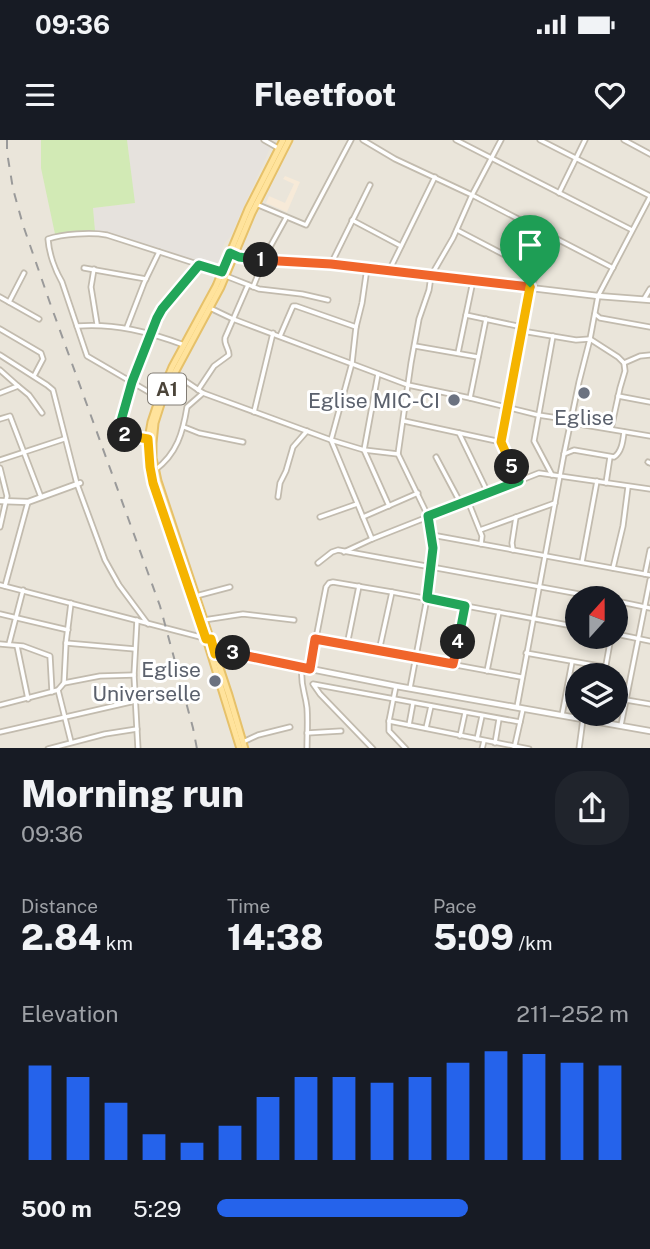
<!DOCTYPE html>
<meta charset="utf-8">
<style>
:root{--surface:#171b24;--page:#20242c;--text:#f1f3f6;--muted:#9ea1a6;--accent:#2563eb}
body{margin:0;font-family:"Public Sans",sans-serif;background:var(--page);color:var(--text);height:100vh;display:flex;flex-direction:column;font-size:26px;white-space:nowrap}
*{box-sizing:border-box;margin:0}
p{font-size:23px;color:var(--muted)}
.icon{flex:none;width:38px;height:38px;fill:none;stroke:currentColor;stroke-width:2;stroke-linecap:round;stroke-linejoin:round}
.map{position:relative;height:608px;overflow:hidden}
.drawer{display:flex;flex-direction:column;background:var(--surface);flex:1}
.drawer>*{flex:none}
.needle{width:46px;rotate:21deg}
.buttons{position:absolute;left:565px;top:446px;display:grid;gap:14px}
.buttons a{display:grid;place-items:center;width:63px;height:63px;border-radius:50%;background:var(--surface);box-shadow:0 4px 10px #0003;font-size:35px}
.pin{position:absolute;display:grid;place-items:center;width:60px;height:60px;color:#fff;margin:-72px -30px;border-radius:50% 50% 50% 0;rotate:-45deg;box-shadow:0 0 7px #0007}
.pin .icon{rotate:45deg}
.km{position:absolute;width:35px;height:35px;margin:-18px;border-radius:50%;background:#222;color:#fff;font-size:19px;line-height:35px;text-align:center}
.round{display:grid;place-items:center;flex:none;width:74px;height:74px;border-radius:28px;background:var(--page)}
.head{display:flex;align-items:center;justify-content:space-between;height:119px;padding:0 21px}
h1{font-size:38px;font-weight:800;line-height:52px}
.metrics{display:grid;grid-template-columns:repeat(3,1fr);gap:10px;height:119px;padding:7px 21px}
.metrics div{display:grid;align-content:center}
.metrics b{font-size:35px;font-weight:800}
.metrics small{font-size:19px;font-weight:400}
.metrics p{font-size:19px}
.chart{height:196px;padding:14px 21px}
.chart p{display:flex;justify-content:space-between}
.chart svg{width:100%;height:126px;margin-top:7px;stroke:var(--accent);stroke-width:6}
ul{padding:0 21px;list-style:none;font-size:23px}
li{display:grid;grid-template-columns:112px 84px 1fr;align-items:center;height:52px}
li i{height:18px;border-radius:9px;background:var(--accent)}
.status{display:flex;justify-content:space-between;align-items:center;height:49px;padding:0 35px;background:var(--surface);direction:ltr}
.status svg{height:19px;fill:currentColor}
header{display:flex;justify-content:space-between;align-items:center;height:91px;padding:0 21px;background:var(--surface);font-size:32px;font-weight:800}
.map>svg:first-child{display:block}
</style>
<div class="status"><b>09:36</b><svg viewBox="0 0 49 12"><path d="M0 12V9h3v3zM5 12V6h3v6zM10 12V3h3v9zM15 12V0h3v12zM26 1h20v11H26zM47 4h2v5h-2z"/></svg></div>
<header><svg class="icon" aria-label="menu" viewBox="0 0 24 24"><path d="M4 6h16M4 12h16M4 18h16"/></svg>Fleetfoot<svg class="icon" aria-label="heart" viewBox="0 0 24 24"><path d="M12 20l-8-8c-3-5 5-10 8-4 3-6 11-1 8 4z"/></svg></header>
<div class="map">
<svg width="650" height="609" viewBox="0 0 650 609">
<rect width="100%" height="100%" fill="#f6f3ec"/>
<!-- residential -->
<path fill="#eae5da" fill-rule="evenodd" d="M0,0H650V608H0ZM578,458H616V497H578ZM578,536H616V574H578Z"/>
<!-- commercial -->
<polygon fill="#f7ead8" points="285,36 300,42 287,72 266,63 269,56 285,63 294,44 283,39"/>
<!-- industrial -->
<polygon fill="#e6e2dd" points="127,0 260,0 271,6 230,97 225,102 220,115 222,116 216,129 127,99 99,91 95,91 93,68 134,63"/>
<!-- green -->
<polygon fill="#d2eab5" points="41,0 127,0 135,63 93,68 95,91 55,94 41,28"/>
<g fill="none" stroke-linecap="round" stroke-linejoin="round">
<!-- minor casing -->
<g stroke="#c2bbae" stroke-width="7">
<g id="minor">
<polyline points="264,0 278,8"/>
<polyline points="363,0 395,19 472,55 613,128"/>
<polyline points="456,0 632,90"/>
<polyline points="540,0 650,56"/>
<polyline points="624,0 650,14"/>
<polyline points="559,53 585,0"/>
<polyline points="256,64 306,85 351,0"/>
<polyline points="352,80 401,106"/>
<polyline points="457,90 539,133"/>
<polyline points="266,120 270,107 286,78"/>
<polyline points="331,124 370,45"/>
<polyline points="84,128 146,139"/>
<polyline points="367,128 362,163 356,187 352,223 331,300 372,399"/>
<polyline points="94,129 91,147 97,184"/>
<polyline points="389,131 435,37"/>
<polyline points="226,136 259,149 302,154 328,160"/>
<polyline points="253,147 264,120"/>
<polyline points="0,157 39,179"/>
<polyline points="644,159 650,149"/>
<polyline points="9,162 24,133"/>
<polyline points="210,168 233,179 408,245 470,258 538,275 558,278 567,282 650,296"/>
<polyline points="595,174 600,178 650,187"/>
<polyline points="466,175 522,187"/>
<path d="M77,186C115,183 149,192 184,205"/>
<polyline points="127,187 144,143 159,112"/>
<polyline points="0,189 41,213 43,219 34,236"/>
<polyline points="522,191 576,200 590,199 618,217 624,223 625,231 620,248 611,289"/>
<polyline points="280,196 293,166 296,166 356,187"/>
<polyline points="415,206 478,217"/>
<polyline points="458,213 473,141"/>
<polyline points="0,215 47,245 53,250 77,344 105,420 119,445 148,484"/>
<polyline points="624,223 640,216 650,215"/>
<polyline points="0,230 18,246 0,253"/>
<polyline points="175,234 203,253 331,300 364,310 398,314"/>
<polyline points="378,234 364,310 389,366"/>
<polyline points="18,246 29,255 42,273"/>
<path d="M198,250L214,226L229,215C229,208 224,205 225,198L248,145"/>
<polyline points="618,256 650,262"/>
<path d="M159,258L87,216L62,142C55,130 49,113 48,99C62,94 91,92 107,95L222,132"/>
<polyline points="470,258 486,179"/>
<polyline points="254,272 273,193"/>
<polyline points="0,279 10,276 41,357"/>
<polyline points="404,281 501,302"/>
<polyline points="184,287 199,293 243,302"/>
<polyline points="459,293 488,353"/>
<polyline points="148,299 122,294 119,292 132,242 157,178 162,169 199,125"/>
<path d="M564,314L574,310L614,317C622,312 623,300 624,292"/>
<polyline points="436,317 461,364"/>
<polyline points="0,320 64,299"/>
<polyline points="648,322 650,323"/>
<polyline points="0,328 7,356 0,387"/>
<path d="M155,330C177,314 183,292 187,267L203,253"/>
<polyline points="552,335 534,301 553,196"/>
<polyline points="519,341 501,302 530,147 557,99"/>
<polyline points="606,343 610,317"/>
<polyline points="278,357 280,343 286,331 293,307 307,291"/>
<polyline points="468,361 482,396 481,404"/>
<polyline points="320,377 357,364"/>
<polyline points="363,377 418,353"/>
<polyline points="480,390 555,363"/>
<polyline points="432,395 650,435"/>
<polyline points="513,410 512,403 516,377"/>
<polyline points="344,412 372,399 539,333 650,349"/>
<polyline points="582,422 597,341"/>
<polyline points="318,423 332,412 338,410 601,458"/>
<polyline points="613,428 623,386 628,347"/>
<polyline points="645,434 650,410"/>
<polyline points="0,445 208,499"/>
<polyline points="5,446 28,362"/>
<polyline points="196,456 230,447"/>
<polyline points="616,461 650,468"/>
<polyline points="0,474 68,490"/>
<polyline points="137,480 134,535 138,609"/>
<polyline points="204,480 243,474 294,480"/>
<polyline points="616,494 650,501"/>
<polyline points="315,499 521,537"/>
<polyline points="66,503 135,509"/>
<polyline points="0,504 23,506 50,516 52,552"/>
<polyline points="9,504 23,450"/>
<polyline points="347,505 359,446"/>
<polyline points="17,506 28,559"/>
<polyline points="379,511 392,452"/>
<polyline points="526,513 605,527"/>
<polyline points="453,525 465,466"/>
<path d="M302,528C300,545 305,551 307,568C308,581 307,595 307,609"/>
<polyline points="310,529 326,447 329,443 333,442 392,452 578,487"/>
<polyline points="487,531 499,472"/>
<polyline points="604,536 611,497"/>
<polyline points="64,543 66,503 71,463"/>
<polyline points="396,546 389,581 389,591 406,609"/>
<polyline points="410,548 427,458 433,408 428,376 398,314 411,223 419,179 429,150 431,136 453,98 472,55 501,0"/>
<polyline points="58,550 71,602"/>
<polyline points="626,560 650,564"/>
<polyline points="0,565 58,550 64,543 100,536 134,535"/>
<polyline points="517,567 564,314 579,242 590,199 598,156 650,57"/>
<polyline points="562,575 572,522"/>
<polyline points="389,581 529,609"/>
<polyline points="409,585 413,563"/>
<polyline points="621,585 650,440"/>
<polyline points="426,588 431,566"/>
<polyline points="0,592 135,561"/>
<polyline points="307,593 341,591"/>
<polyline points="460,596 465,573"/>
<polyline points="477,599 482,576"/>
<polyline points="243,602 258,595 290,587"/>
<polyline points="495,603 499,579"/>
<polyline points="48,609 105,594 137,589"/>
<polyline points="373,609 320,554 313,544 520,582"/>
<polyline points="482,609 484,601"/>
<polyline points="514,609 523,569"/>
<polyline points="579,609 583,579"/>
</g>
</g>
<!-- tertiary casing -->
<g stroke="#c2bbae" stroke-width="8">
<g id="tertiary">
<polyline points="235,116 243,118 331,124 598,156 650,160"/>
<polyline points="0,361 28,362 80,343"/>
<polyline points="215,514 223,512 231,513 396,546 650,591"/>
</g>
</g>
<!-- primary casing -->
<g stroke="#e6c16a" stroke-width="9">
<g id="primary">
<polyline points="240,609 206,499 153,343 150,327 148,299 151,282 159,258 172,227 216,146 248,69 283,0"/>
<polyline points="245,609 229,555 158,341 153,318 153,303 155,283 162,261 171,240 221,147 252,73 289,0"/>
</g>
</g>
<!-- minor -->
<use href="#minor" stroke="#fff" stroke-width="3.5"/>
<!-- tertiary -->
<use href="#tertiary" stroke="#fff" stroke-width="4.5"/>
<!-- primary -->
<use href="#primary" stroke="#ffe39c" stroke-width="5"/>
<!-- rail -->
<polyline stroke="#9a9a9a" stroke-width="2" stroke-dasharray="9 9" stroke-linecap="butt" points="7,0 7,12 13,49 23,85 50,163 160,466 193,588 197,609"/>
</g>
<g fill="none" stroke-linecap="round" stroke-linejoin="round">
<!-- split-1 casing -->
<g stroke="#fff" stroke-width="14">
<polyline id="split-1" points="261,120 331,124 530,147"/>
</g>
<!-- split-2 casing -->
<g stroke="#fff" stroke-width="14">
<polyline id="split-2" points="125,295 119,292 119,288 132,242 157,178 162,169 199,125 222,132 230,113 239,117 261,120"/>
</g>
<!-- split-3 casing -->
<g stroke="#fff" stroke-width="14">
<polyline id="split-3" points="125,295 148,299 150,327 153,343 206,499 211,499 215,514 223,512 233,513"/>
</g>
<!-- split-4 casing -->
<g stroke="#fff" stroke-width="14">
<polyline id="split-4" points="233,513 310,529 315,499 453,524 458,502"/>
</g>
<!-- split-5 casing -->
<g stroke="#fff" stroke-width="14">
<polyline id="split-5" points="458,502 465,466 427,458 433,408 428,376 519,341 512,327"/>
</g>
<!-- split-6 casing -->
<g stroke="#fff" stroke-width="14">
<polyline id="split-6" points="512,327 501,302 530,147"/>
</g>
<!-- split-1 -->
<use href="#split-1" stroke="#f0652b" stroke-width="9"/>
<!-- split-2 -->
<use href="#split-2" stroke="#22a559" stroke-width="9"/>
<!-- split-3 -->
<use href="#split-3" stroke="#f5b400" stroke-width="9"/>
<!-- split-4 -->
<use href="#split-4" stroke="#f0652b" stroke-width="9"/>
<!-- split-5 -->
<use href="#split-5" stroke="#22a559" stroke-width="9"/>
<!-- split-6 -->
<use href="#split-6" stroke="#f5b400" stroke-width="9"/>
</g>
<!-- markers -->
<g fill="#6b7280" stroke="#fff" stroke-width="2.5">
<circle cx="584" cy="253" r="7"/>
<circle cx="454" cy="260" r="7"/>
<circle cx="215" cy="541" r="7"/>
</g>
<g text-anchor="middle" dominant-baseline="central" stroke-width="6" stroke-linejoin="round" paint-order="stroke">
<!-- shield labels -->
<rect fill="#fff" stroke="#817c74" stroke-width="2" x="148" y="233.5" width="38" height="31" rx="5"/>
<g font-size="19" font-weight="bold" fill="#4b4439">
<text x="167" y="249">A1</text>
</g>
<!-- worship labels -->
<g font-size="21" fill="#5b616d" stroke="#fff" text-anchor="end">
<text x="440" y="260">Eglise MIC-CI</text>
<text x="584" y="277" text-anchor="middle">Eglise</text>
<text x="201" y="529">Eglise<tspan x="201" dy="24">Universelle</tspan></text>
</g>
</g>
</svg>
<div class="buttons">
<a><svg class="needle" viewBox="-14 -14 28 28"><path d="M0-13l5 13h-10z" fill="#e53935"/><path d="M0 13l5-13h-10z" fill="#9ea1a6"/></svg></a>
<a><svg class="icon" aria-label="layers" viewBox="0 0 24 24"><path d="M12 4l9 5-9 5-9-5zM3 14l9 5 9-5"/></svg></a>
</div>
<div class="pin" style="left:530px;top:147px;background:#1e9e55"><svg class="icon" aria-label="arrive" viewBox="0 0 24 24"><path d="M6 21V4h12l-3 4 3 4H6"/></svg></div>
<b class="km" style="left:261px;top:120px">1</b>
<b class="km" style="left:125px;top:295px">2</b>
<b class="km" style="left:233px;top:513px">3</b>
<b class="km" style="left:458px;top:502px">4</b>
<b class="km" style="left:512px;top:327px">5</b>
</div>
<section class="drawer">
<div class="head"><div><h1>Morning run</h1><p>09:36</p></div><a class="round"><svg class="icon" aria-label="share" viewBox="0 0 24 24"><path d="M12 15V3M7 8l5-5 5 5M5 13v7h14v-7"/></svg></a></div>
<div class="metrics">
<div><p>Distance</p><b>2.84<small> km</small></b></div>
<div><p>Time</p><b>14:38</b></div>
<div><p>Pace</p><b>5:09<small> /km</small></b></div>
</div>
<div class="chart"><p><span>Elevation</span>211–252 m</p>
<svg viewBox="0 0 160 44" preserveAspectRatio="none"><path d="M5 44V11M15 44V15M25 44V24M35 44V35M45 44V38M55 44V32M65 44V22M75 44V15M85 44V15M95 44V17M105 44V15M115 44V10M125 44V6M135 44V7M145 44V10M155 44V11"/></svg>
</div>
<ul>
<li><b>500 m</b>5:29<i style="width:61%"></i></li>
</ul>
</section>
